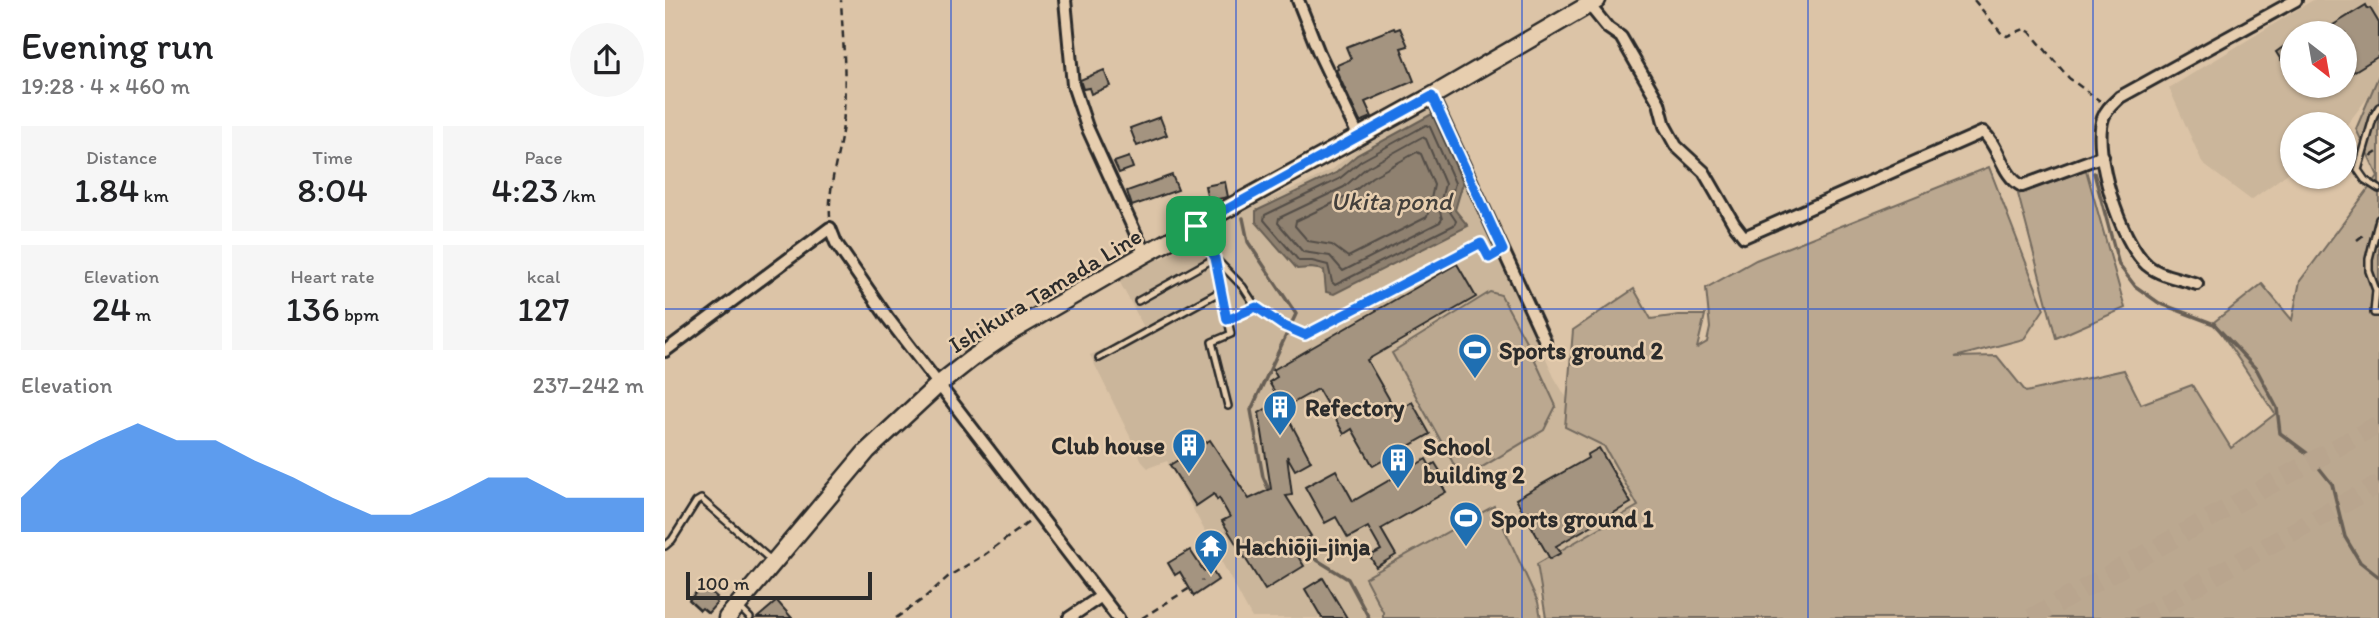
<!DOCTYPE html>
<meta charset="utf-8">
<style>
:root{--surface:#fff;--page:#f6f6f6;--text:#202124;--muted:#757577;--accent:#1a73e8}
body{margin:0;font-family:Itim,sans-serif;background:var(--page);color:var(--text);height:100vh;display:flex;flex-direction:column;font-size:26px;white-space:nowrap}
*{box-sizing:border-box;margin:0}
p{font-size:23px;color:var(--muted)}
.icon{flex:none;width:38px;height:38px;fill:none;stroke:currentColor;stroke-width:2;stroke-linecap:round;stroke-linejoin:round}
.map{position:relative;flex:1;overflow:hidden}
.panel{display:flex;flex-direction:column;background:var(--surface);width:665px}
.panel>*{flex:none}
.needle{width:46px;rotate:149deg}
.controls{position:absolute;left:1615px;top:21px;display:grid;gap:14px}
.controls a{display:grid;place-items:center;width:77px;height:77px;border-radius:50%;background:var(--surface);box-shadow:0 2px 5px #0004;font-size:35px}
.scale{position:absolute;left:21px;bottom:18px;width:186px;box-sizing:border-box;padding-left:7px;border:4px solid #2b2b2b;border-top:0;font-size:19px;line-height:24px;white-space:nowrap;color:#2b2b2b;-webkit-text-stroke:5px #e7ceaf;paint-order:stroke}
.pin{position:absolute;display:grid;place-items:center;width:60px;height:60px;color:#fff;margin:-30px;border-radius:14px;box-shadow:0 4px 10px #0006}
.round{display:grid;place-items:center;flex:none;width:74px;height:74px;border-radius:37px;background:var(--page)}
.head{display:flex;align-items:center;justify-content:space-between;height:119px;padding:0 21px}
h1{font-size:38px;font-weight:600;line-height:52px}
.metrics{display:grid;grid-template-columns:repeat(3,1fr);gap:10px;height:119px;padding:7px 21px}
.metrics div{display:grid;align-content:center;border-radius:0px;background:var(--page);text-align:center}
.metrics b{font-size:35px;font-weight:600}
.metrics small{font-size:19px;font-weight:400}
.metrics p{font-size:19px}
.chart{height:196px;padding:14px 21px}
.chart p{display:flex;justify-content:space-between}
.chart svg{width:100%;height:126px;margin-top:7px;fill:var(--accent);opacity:.7}
main{display:flex;flex:1;min-height:0}
.map>svg:first-child{display:block}
</style>
<main>
<section class="panel">
<div class="head"><div><h1>Evening run</h1><p>19:28 · 4 × 460 m</p></div><a class="round"><svg class="icon" aria-label="share" viewBox="0 0 24 24"><path d="M12 15V3M7 8l5-5 5 5M5 13v7h14v-7"/></svg></a></div>
<div class="metrics">
<div><p>Distance</p><b>1.84<small> km</small></b></div>
<div><p>Time</p><b>8:04</b></div>
<div><p>Pace</p><b>4:23<small> /km</small></b></div>
</div>
<div class="metrics">
<div><p>Elevation</p><b>24<small> m</small></b></div>
<div><p>Heart rate</p><b>136<small> bpm</small></b></div>
<div><p>kcal</p><b>127</b></div>
</div>
<div class="chart"><p><span>Elevation</span>237–242 m</p>
<svg viewBox="0 0 160 44" preserveAspectRatio="none"><path d="M0 44V32L10 19L20 12L30 6L40 12L50 12L60 19L70 25L80 32L90 38L100 38L110 32L120 25L130 25L140 32L150 32L160 32V44z"/></svg>
</div>
</section>
<div class="map">
<svg width="1714" height="618" viewBox="0 0 1714 618">
<rect width="100%" height="100%" fill="#dcc4a7"/>
<filter id="ink" filterUnits="userSpaceOnUse"><feTurbulence type="fractalNoise" baseFrequency=".0143" numOctaves="2"/><feDisplacementMap in="SourceGraphic" scale="14" xChannelSelector="R" yChannelSelector="G"/><feConvolveMatrix kernelMatrix="1 2 1 2 8 2 1 2 1" color-interpolation-filters="sRGB"/></filter>
<g filter="url(#ink)">
<!-- built -->
<g fill="#cbb69b" fill-rule="evenodd">
<path d="M1648,0H1714V83L1680,127V124H1628L1627,170L1586,200L1538,164L1504,88ZM1628,33H1680V86H1628Z"/>
<polygon points="764,109 767,109 815,219 861,312 889,377 918,425 939,441 973,506 880,571 873,602 876,618 587,618 502,461 483,468 478,463 425,355 481,331 453,279 490,258 496,259 598,201 641,183 668,169 696,146"/>
</g>
<!-- green -->
<g fill="#bba890" stroke="#736a5e" stroke-width="2">
<polygon points="1714,75 1714,618 881,618 872,564 973,506 939,446 900,427 908,330 969,289 986,319 1014,315 1040,315 1032,348 1042,342 1045,328 1041,288 1091,260 1324,167 1379,309 1359,339 1290,357 1332,356 1361,392 1459,370 1476,404 1527,385 1566,448 1610,414 1549,322 1597,284 1627,320 1635,281 1713,176 1691,129"/>
<polygon points="1421,170 1460,308 1391,338 1353,194"/>
<polygon points="825,292 836,295 863,345 891,406 879,430 797,479 727,353"/>
<polygon points="829,506 873,602 876,618 718,618 718,612 700,578"/>
</g>
<!-- water -->
<polygon fill="#8f8170" stroke="#675f54" stroke-width="2" points="767,114 798,183 790,210 803,226 669,294 661,292 659,270 646,268 632,269 591,222 591,211 671,173 692,155"/>
<g fill="none" stroke-linecap="round" stroke-linejoin="round">
<!-- shore -->
<g stroke="#534d47" stroke-width="2">
<polygon points="761,125 765,127 790,183 783,209 791,221 789,225 670,285 667,282 663,265 647,261 634,261 599,220 600,215 674,179 696,161"/>
<polygon points="757,137 761,139 780,184 774,208 777,219 775,222 678,271 665,256 638,252 613,223 614,218 679,187 701,168"/>
<polygon points="752,152 756,154 769,185 762,217 683,257 667,245 643,241 630,226 631,221 683,196 707,177"/>
</g>
<!-- stream -->
<g stroke="#675f54" stroke-width="3.5">
<polyline points="1429,173 1454,265 1470,286 1494,303 1549,324 1592,370 1612,408 1615,433 1643,454 1667,484 1680,537 1695,562 1714,577"/>
<polyline points="578,218 583,242 631,314 586,410 598,477 603,488"/>
<polyline points="632,540 639,552 683,579 704,618"/>
</g>
</g>
<!-- building -->
<g fill="#a49480" stroke="#2b2b2b" stroke-width="2">
<polygon points="1701,5 1703,9 1705,8 1714,23 1714,56 1680,77 1680,33 1655,33"/>
<polygon points="729,28 730,30 735,28 743,46 736,48 749,81 700,102 707,117 695,122 671,70 673,69 672,65 686,59 681,47"/>
<polygon points="1628,40 1628,53 1616,60 1611,52"/>
<polygon points="439,70 445,86 426,94 424,88 418,89 415,80"/>
<polygon points="495,117 502,135 472,146 465,128"/>
<polygon points="464,157 468,168 454,173 449,162"/>
<polygon points="507,175 513,190 467,206 462,191"/>
<polygon points="560,182 563,197 543,201 540,186"/>
<polygon points="792,264 811,297 702,360 731,411 747,402 765,434 708,466 687,429 679,434 653,389 619,408 604,382 612,377 608,370"/>
<polygon points="614,401 646,461 630,470 622,456 627,495 621,496 646,536 627,547 639,566 600,590 557,521 565,517 554,498 552,500 549,494 531,506 505,465 545,440 584,499 606,489 594,413"/>
<polygon points="934,448 966,503 891,546 896,553 885,559 851,499 923,458 922,455"/>
<polygon points="761,459 765,466 770,463 778,476 773,479 781,492 716,529 731,555 711,567 705,556 716,550 703,527 683,538 671,517 660,523 640,487 671,470 688,501"/>
<polygon points="525,550 539,571 545,567 553,580 529,596 515,572 510,575 503,563"/>
<polygon points="658,578 682,618 657,618 640,589"/>
<polygon points="38,585 52,597 49,600 52,603 43,613 37,608 35,610 24,600"/>
<polygon points="112,601 127,618 92,618"/>
</g>
<g fill="none" stroke-linecap="round" stroke-linejoin="round">
<!-- highway-tunnel -->
<g stroke="#b9a58e" stroke-width="19" stroke-dasharray="19 10" stroke-linecap="butt">
<polyline points="1366,618 1714,424"/>
<polyline points="1473,618 1714,484"/>
</g>
<!-- lane casing -->
<g stroke="#2b2b2b" stroke-width="10">
<g id="lane">
<polyline points="1714,107 1709,115 1693,170 1700,180 1714,189"/>
<polyline points="1714,219 1704,259 1704,271 1711,290 1709,313 1714,313"/>
<polyline points="533,229 550,258 578,287 591,307 617,325 640,335 816,243 824,258 838,250"/>
<polyline points="473,301 550,258 566,334 547,342 563,406"/>
<polyline points="562,320 591,307"/>
<polyline points="434,358 556,291"/>
<polyline points="0,546 7,540 31,502 36,499 107,561"/>
<polyline points="75,608 85,618"/>
</g>
</g>
<!-- street casing -->
<g stroke="#2b2b2b" stroke-width="16">
<g id="street">
<polyline points="400,0 408,85 422,127 480,254"/>
<polyline points="633,0 654,53 693,135"/>
<path d="M921,1L943,28L956,37L994,103L1000,126L1011,146L1039,172L1069,224L1079,237L1318,132C1335,147 1337,176 1357,186L1438,156"/>
<polyline points="767,96 880,341"/>
<path d="M1532,284C1516,279 1495,276 1482,265C1455,241 1427,152 1438,118C1441,109 1448,104 1455,97L1631,0"/>
<polyline points="0,351 165,228 171,243 222,317 453,618"/>
<polyline points="404,618 435,597"/>
</g>
</g>
<!-- secondary casing -->
<g stroke="#2b2b2b" stroke-width="21">
<polyline id="secondary" points="62,618 202,451 273,385 306,359 347,331 480,254 767,96 932,0"/>
</g>
<!-- path -->
<g stroke="#2b2b2b" stroke-width="2.5" stroke-dasharray="7 5" stroke-linecap="butt">
<polyline points="1309,0 1337,34 1342,36 1359,29 1365,32 1404,78 1435,101"/>
<polyline points="1706,156 1714,151"/>
<path d="M165,217C163,186 174,156 178,125C182,84 178,42 176,0"/>
<polyline points="1692,240 1701,233"/>
<polyline points="537,581 538,580"/>
<polyline points="231,618 258,599 284,576 319,555 364,522"/>
<polyline points="477,618 525,588"/>
</g>
<!-- lane -->
<use href="#lane" stroke="#e7ceaf" stroke-width="5"/>
<!-- street -->
<use href="#street" stroke="#e7ceaf" stroke-width="10"/>
<!-- secondary -->
<use href="#secondary" stroke="#e7ceaf" stroke-width="16"/>
</g>
</g>
<g fill="none" stroke-linecap="round" stroke-linejoin="round" filter="url(#ink)">
<!-- route casing -->
<g stroke="#fff" stroke-width="14">
<polygon id="route" points="767,96 838,250 824,258 816,243 640,335 617,325 591,307 562,320 550,258 531,226"/>
</g>
<!-- route -->
<use href="#route" stroke="#1a73e8" stroke-width="9"/>
</g>
<!-- grid -->
<path fill="none" stroke="#1d4ed8" stroke-width="2" stroke-opacity="0.55" d="M286,0V618M571,0V618M857,0V618M1143,0V618M1428,0V618M0,309H1714"/>
<!-- icons -->
<defs>
<g id="stadium-pin" transform="scale(1.75)"><path d="M0 17L-7.5 6A9.5 9.5 0 1 1 7.5 6Z" fill="#1f6fb2" stroke="#e7ceaf"/><path d="M0-5a6.5 5 0 1 0 0 10a6.5 5 0 1 0 0-10ZM-3.5-1.8h7v3.6h-7Z" fill="#fff"/></g>
<g id="building-pin" transform="scale(1.75)"><path d="M0 17L-7.5 6A9.5 9.5 0 1 1 7.5 6Z" fill="#1f6fb2" stroke="#e7ceaf"/><path d="M-4-6H4V6H1V3H-1V6H-4ZM-2.5-4.3h1.7v1.8h-1.7ZM.8-4.3h1.7v1.8H.8ZM-2.5-1h1.7V.8h-1.7ZM.8-1h1.7V.8H.8Z" fill="#fff"/></g>
<g id="temple-pin" transform="scale(1.75)"><path d="M0 17L-7.5 6A9.5 9.5 0 1 1 7.5 6Z" fill="#1f6fb2" stroke="#e7ceaf"/><path d="M0-6L5-2H3V0L6.5 2.5H4V6H1.5V3h-3V6H-4V2.5H-6.5L-3 0V-2H-5Z" fill="#fff"/></g>
</defs>
<g fill-rule="evenodd">
<use href="#stadium-pin" x="810" y="350"/>
<use href="#building-pin" x="615" y="407"/>
<use href="#building-pin" x="524" y="445"/>
<use href="#building-pin" x="733" y="460"/>
<use href="#stadium-pin" x="801" y="518"/>
<use href="#temple-pin" x="546" y="546"/>
</g>
<g text-anchor="middle" dominant-baseline="central" stroke-width="5" stroke-linejoin="round" paint-order="stroke">
<!-- street labels -->
<g font-size="24" fill="#2b2b2b" stroke="#e7ceaf">
<text transform="translate(380 290) rotate(-31)">Ishikura Tamada Line</text>
</g>
<!-- poi labels -->
<g font-size="24" font-weight="bold" fill="#2b2b2b" stroke="#e7ceaf" text-anchor="start">
<text x="834" y="350">Sports ground 2</text>
<text x="640" y="407">Refectory</text>
<text x="500" y="445" text-anchor="end">Club house</text>
<text x="758" y="446">School<tspan x="758" dy="28">building 2</tspan></text>
<text x="826" y="518">Sports ground 1</text>
<text x="570" y="546">Hachiōji-jinja</text>
</g>
<!-- water labels -->
<g font-size="26" font-style="italic" fill="#44403c" stroke="#e7ceaf">
<text x="726" y="201">Ukita pond</text>
</g>
</g>
</svg>
<div class="controls">
<a><svg class="needle" viewBox="-14 -14 28 28"><path d="M0-13l5 13h-10z" fill="#e53935"/><path d="M0 13l5-13h-10z" fill="#757577"/></svg></a>
<a><svg class="icon" aria-label="layers" viewBox="0 0 24 24"><path d="M12 4l9 5-9 5-9-5zM3 14l9 5 9-5"/></svg></a>
</div>
<div class="scale">100 m</div>
<div class="pin" style="left:531px;top:226px;background:#1e9e55"><svg class="icon" aria-label="arrive" viewBox="0 0 24 24"><path d="M6 21V4h12l-3 4 3 4H6"/></svg></div>
</div>
</main>
